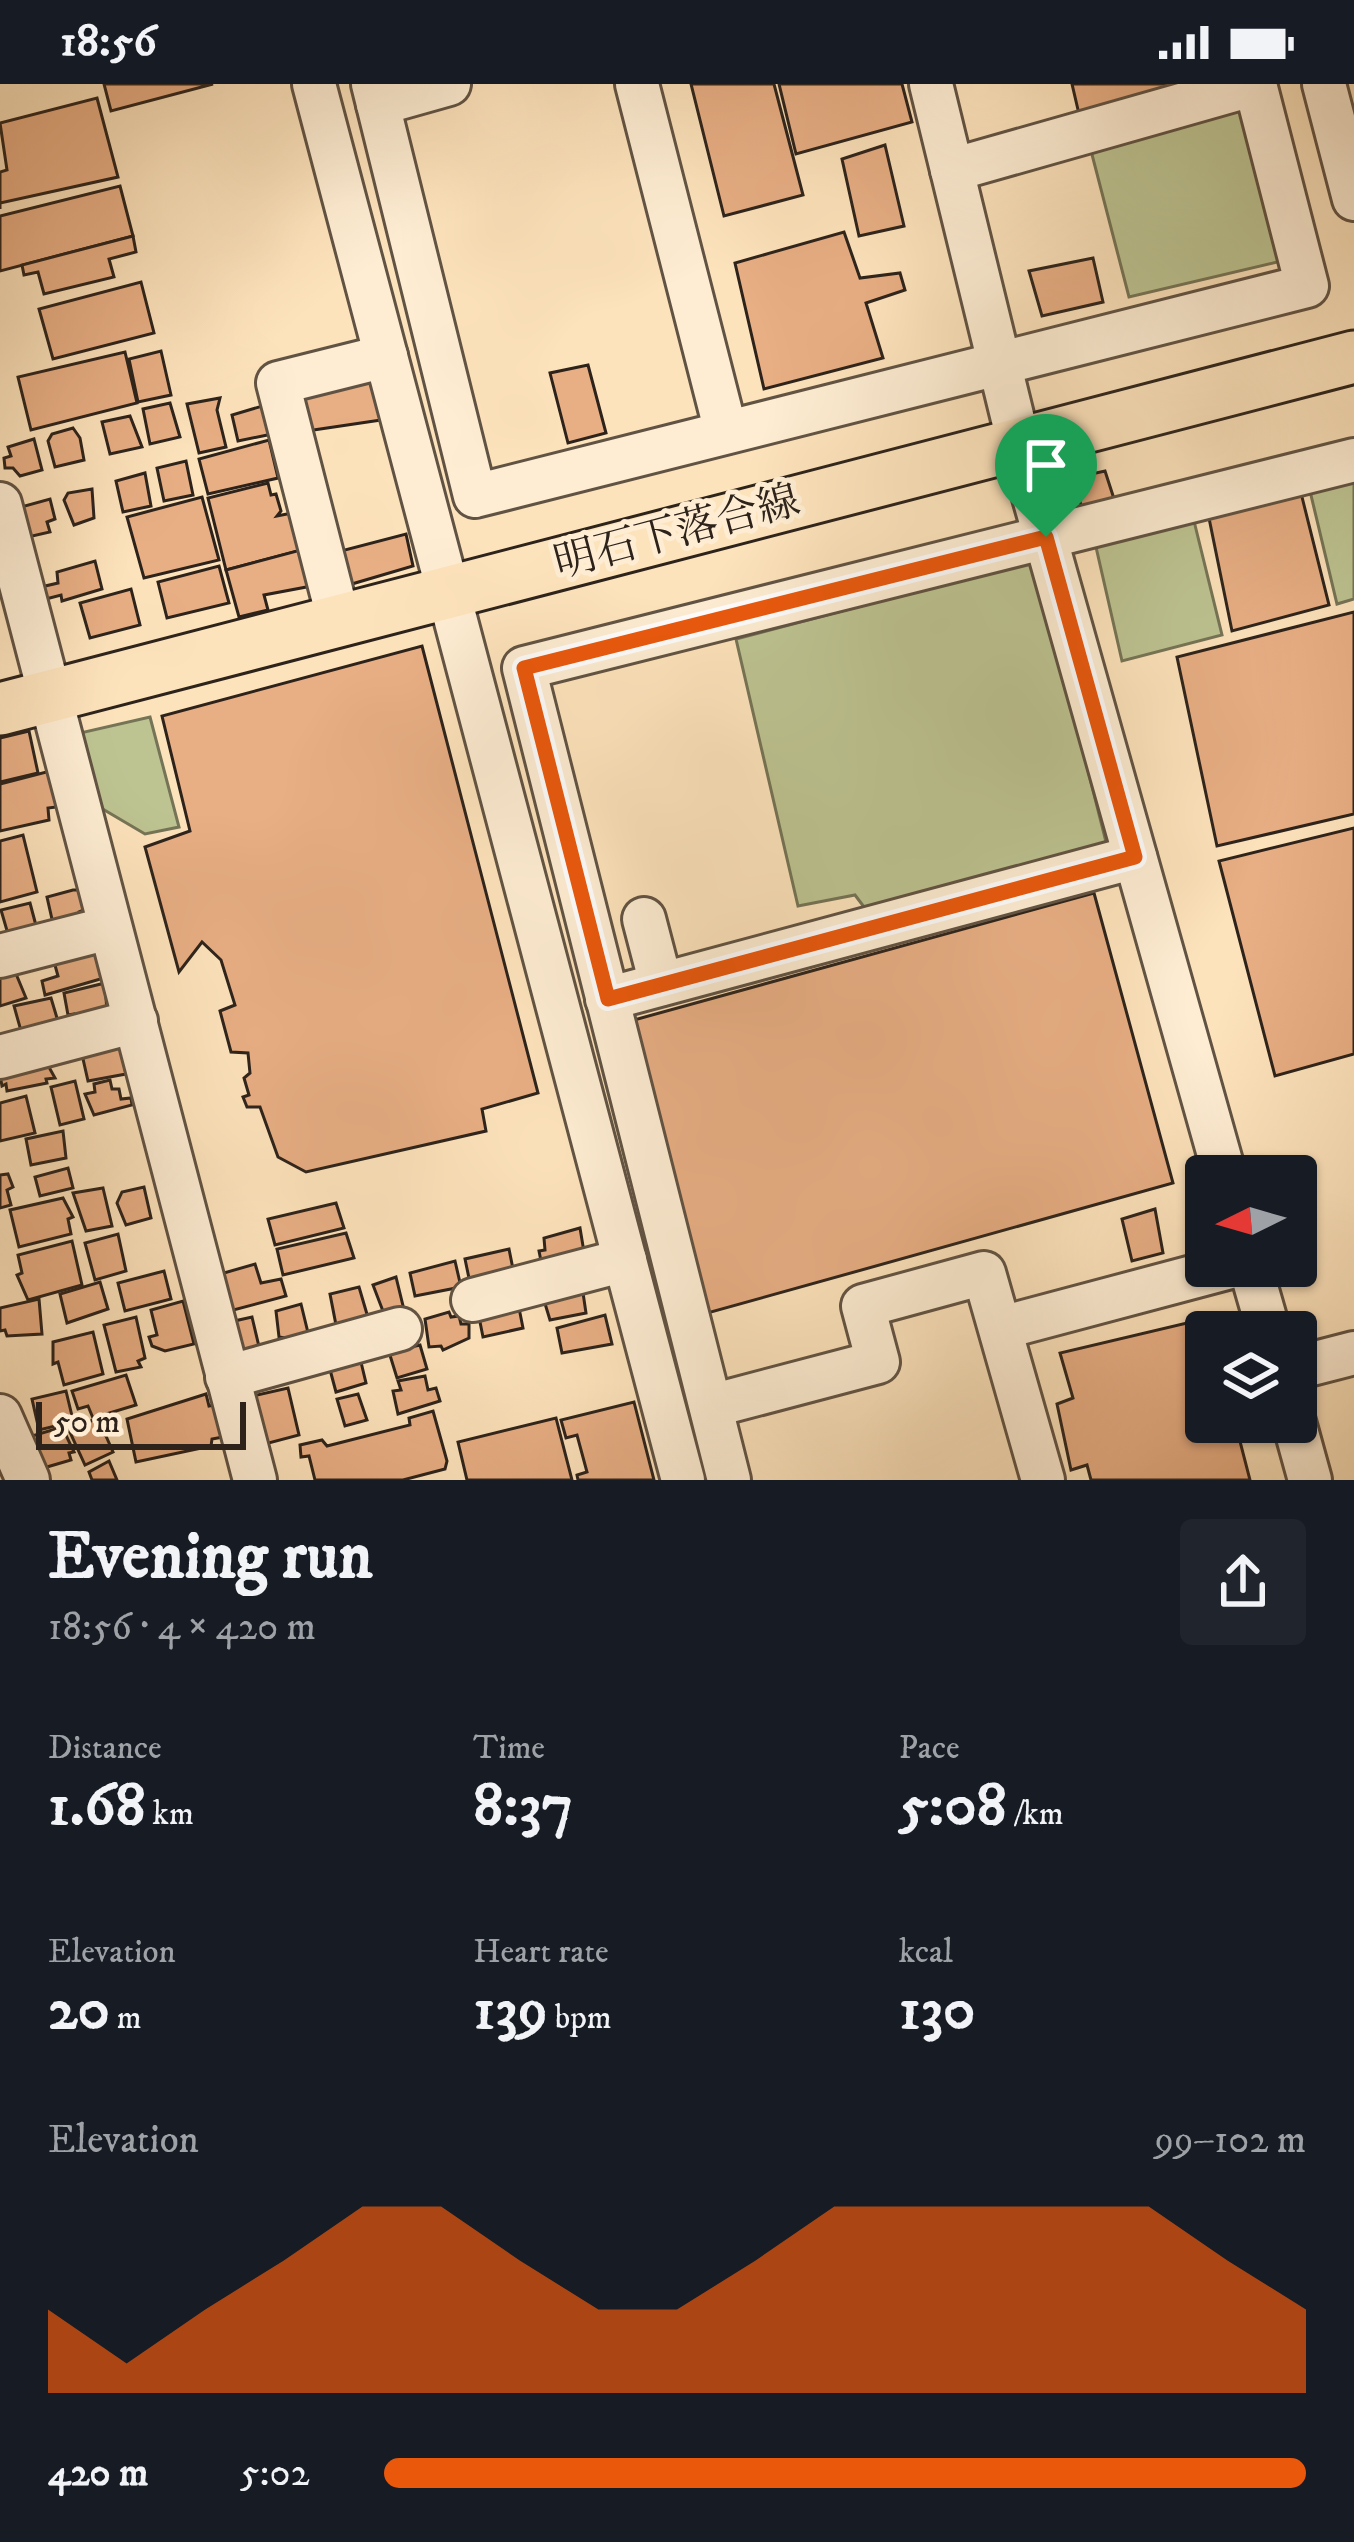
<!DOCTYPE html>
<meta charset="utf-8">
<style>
:root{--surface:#171b24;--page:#20242c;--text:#f1f3f6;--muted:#9ea1a6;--accent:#ea580c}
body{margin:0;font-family:"IM FELL DW Pica","Noto Serif JP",serif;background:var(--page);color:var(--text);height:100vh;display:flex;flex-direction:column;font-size:45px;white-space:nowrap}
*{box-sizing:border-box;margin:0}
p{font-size:39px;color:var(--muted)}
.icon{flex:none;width:66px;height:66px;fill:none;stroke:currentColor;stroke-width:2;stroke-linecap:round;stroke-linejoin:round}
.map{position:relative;height:1396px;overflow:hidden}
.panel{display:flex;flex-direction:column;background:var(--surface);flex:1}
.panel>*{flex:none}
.needle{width:78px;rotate:265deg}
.fabs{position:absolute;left:1185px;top:1071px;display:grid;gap:24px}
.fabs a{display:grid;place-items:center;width:132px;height:132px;border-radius:12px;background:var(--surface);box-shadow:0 3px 9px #0004;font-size:60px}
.scale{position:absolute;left:36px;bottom:30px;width:210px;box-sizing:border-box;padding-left:12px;border:6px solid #2d231b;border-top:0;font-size:33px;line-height:42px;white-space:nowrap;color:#2d231b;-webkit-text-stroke:9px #feedd3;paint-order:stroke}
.pin{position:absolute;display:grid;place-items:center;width:102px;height:102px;color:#fff;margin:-123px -51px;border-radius:50% 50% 50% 0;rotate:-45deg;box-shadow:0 0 12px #0007}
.pin .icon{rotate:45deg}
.round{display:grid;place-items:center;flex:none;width:126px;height:126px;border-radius:12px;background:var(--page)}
.headline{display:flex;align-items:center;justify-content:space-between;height:204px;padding:0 48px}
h1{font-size:66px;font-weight:700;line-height:90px}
.stats{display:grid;grid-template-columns:repeat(3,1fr);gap:18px;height:204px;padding:12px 48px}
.stats div{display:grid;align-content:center}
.stats b{font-size:60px;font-weight:700}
.stats small{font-size:33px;font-weight:400}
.stats p{font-size:33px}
.chart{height:336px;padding:24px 48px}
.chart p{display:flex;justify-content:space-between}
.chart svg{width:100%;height:216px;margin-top:12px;fill:var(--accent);opacity:.7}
ul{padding:0 48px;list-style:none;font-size:39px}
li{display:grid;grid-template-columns:192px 144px 1fr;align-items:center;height:90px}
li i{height:30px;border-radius:15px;background:var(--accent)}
.status{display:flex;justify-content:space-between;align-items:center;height:84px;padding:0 60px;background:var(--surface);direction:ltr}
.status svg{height:33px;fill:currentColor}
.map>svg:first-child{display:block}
</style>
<div class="status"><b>18:56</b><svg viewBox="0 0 49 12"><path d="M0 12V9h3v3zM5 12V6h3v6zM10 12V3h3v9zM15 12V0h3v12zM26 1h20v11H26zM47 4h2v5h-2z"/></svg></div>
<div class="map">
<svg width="1354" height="1396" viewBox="0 0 1354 1396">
<rect width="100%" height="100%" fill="#fde3bc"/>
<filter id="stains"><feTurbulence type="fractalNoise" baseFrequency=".00167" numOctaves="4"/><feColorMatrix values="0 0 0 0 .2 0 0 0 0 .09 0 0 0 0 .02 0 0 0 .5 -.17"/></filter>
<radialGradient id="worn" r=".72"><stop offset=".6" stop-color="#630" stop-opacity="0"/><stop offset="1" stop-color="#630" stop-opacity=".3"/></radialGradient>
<!-- green -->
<g fill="#bdc492" stroke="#757456" stroke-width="3">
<polygon points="1247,13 1290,175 1129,213 1089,59"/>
<polygon points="1354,395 1354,515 1337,520 1310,407"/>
<polygon points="1194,437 1222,551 1122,577 1096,463"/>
<polygon points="1035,476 1107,762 867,827 855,811 798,822 736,555"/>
<polygon points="150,633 179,743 145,750 101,724 80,649"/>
</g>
<!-- building -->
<g fill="#e8ae84" stroke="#2d231b" stroke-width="3">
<polygon points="104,0 213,0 111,27"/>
<polygon points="691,0 774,0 803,111 724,132"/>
<polygon points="779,0 902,0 912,38 796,70"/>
<polygon points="1072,0 1189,0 1079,30"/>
<polygon points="97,14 118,93 0,119 0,125 0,88 7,86 0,39"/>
<polygon points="885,61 904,142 859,152 842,75"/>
<polygon points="120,102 133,152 0,187 0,132"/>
<polygon points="844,148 860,194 900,189 905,206 866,219 883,274 764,305 735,179"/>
<polygon points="133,152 136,168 109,175 114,193 44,210 38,188 24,191 22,181"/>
<polygon points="1093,174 1103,218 1042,232 1029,187"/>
<polygon points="141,198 154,249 53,275 39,225"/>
<polygon points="161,267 171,311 138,318 129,275"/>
<polygon points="125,268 137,319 31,346 18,293"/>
<polygon points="588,281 606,349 568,359 550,289"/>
<polygon points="356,292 370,298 381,336 300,348 297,308"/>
<polygon points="220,314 217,326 226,363 199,369 187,320"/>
<polygon points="170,319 180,353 150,360 143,325"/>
<polygon points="269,320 277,349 238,357 232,331"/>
<polygon points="130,332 142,363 110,370 102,338"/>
<polygon points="73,344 80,354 84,376 55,383 48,357 52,350"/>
<polygon points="34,355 42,386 20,392 13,384 5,384 4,374 11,372 8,363"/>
<polygon points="269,356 278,394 208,410 199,375"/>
<polygon points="186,377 193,411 164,417 157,384"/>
<polygon points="1105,387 1116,421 1083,428 1073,394"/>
<polygon points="145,389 151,422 123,428 116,397"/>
<polygon points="268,399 271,411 276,410 281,427 277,432 292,429 302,466 226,486 208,414"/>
<polygon points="92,405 94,434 74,441 64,416 68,409"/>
<polygon points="1301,409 1329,521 1232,547 1209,434"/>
<polygon points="202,413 219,476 144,494 127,433"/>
<polygon points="50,415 55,435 47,438 50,448 28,453 21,423"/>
<polygon points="406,450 413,482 345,502 337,468"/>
<polygon points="308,464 317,501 264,511 268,526 239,533 226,486"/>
<polygon points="95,477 102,505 62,517 61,511 42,516 41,503 58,499 57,488"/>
<polygon points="219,482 229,519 167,534 158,498"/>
<polygon points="131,505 140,541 90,554 80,519"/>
<polygon points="1354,528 1354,730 1217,762 1177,573"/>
<polygon points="422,562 538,1009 482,1025 486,1047 306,1088 278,1073 260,1023 247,1023 243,1013 249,1011 244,994 250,989 248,969 231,968 220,927 235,921 221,876 202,858 179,888 145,763 190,747 162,632"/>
<polygon points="29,647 38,689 0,698 0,654"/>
<polygon points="54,686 64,722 48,724 49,736 0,747 0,700"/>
<polygon points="1354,744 1354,970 1275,992 1219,777"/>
<polygon points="23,751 37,808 0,818 0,757"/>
<polygon points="73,806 87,806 90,823 79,828 80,838 54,844 47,813"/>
<polygon points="1094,809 1173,1099 704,1230 634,936"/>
<polygon points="30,819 38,849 10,857 1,826"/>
<polygon points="96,863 104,894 45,911 42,897 58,892 53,874"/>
<polygon points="14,885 26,914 0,922 0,889"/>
<polygon points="105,899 107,928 75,937 74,930 68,931 64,909"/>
<polygon points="51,914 60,944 23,954 14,922"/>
<polygon points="119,959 126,990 88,997 81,966"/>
<polygon points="45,976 55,994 46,995 47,999 7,1007 6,1000 2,1002 0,991"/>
<polygon points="110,996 112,1005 119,1005 121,1015 131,1014 132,1021 94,1031 85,1010 95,1008 94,1000"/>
<polygon points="75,997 84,1035 60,1041 51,1003"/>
<polygon points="26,1012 35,1049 0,1057 0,1019"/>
<polygon points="63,1047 66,1074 31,1081 26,1055"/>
<polygon points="68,1084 73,1104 40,1112 35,1093"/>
<polygon points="8,1090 13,1103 7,1106 11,1121 0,1124 0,1091"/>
<polygon points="144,1103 151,1134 126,1141 117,1119 122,1108"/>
<polygon points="103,1104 112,1142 86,1147 73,1109"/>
<polygon points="63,1114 73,1133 68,1135 71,1150 19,1163 10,1126"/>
<polygon points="336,1119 344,1144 275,1161 268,1135"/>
<polygon points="1155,1125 1163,1169 1132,1177 1122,1135"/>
<polygon points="580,1144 585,1174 542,1182 539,1167 545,1166 544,1154"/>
<polygon points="346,1149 354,1174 283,1191 277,1165"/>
<polygon points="118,1150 126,1187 95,1196 85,1159"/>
<polygon points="72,1157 82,1201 28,1216 17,1191 22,1189 18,1171"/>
<polygon points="509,1165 513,1185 470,1199 465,1175"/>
<polygon points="455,1177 461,1203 415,1212 410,1189"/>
<polygon points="255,1180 261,1199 281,1195 286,1212 226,1228 217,1191"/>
<polygon points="164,1187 171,1215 125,1227 118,1199"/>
<polygon points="396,1193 405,1230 386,1235 373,1201"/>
<polygon points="100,1198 108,1225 67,1239 60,1210"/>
<polygon points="582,1202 586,1229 550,1236 543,1213"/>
<polygon points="359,1203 369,1237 337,1246 330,1210"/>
<polygon points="39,1215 42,1250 7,1252 5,1246 0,1247 0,1224"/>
<polygon points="183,1217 194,1260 165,1267 152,1262 149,1253 157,1251 151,1226"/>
<polygon points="518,1219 523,1244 483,1253 479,1233"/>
<polygon points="301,1220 310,1257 288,1264 286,1254 279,1253 276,1227"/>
<polygon points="449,1228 451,1233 459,1232 461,1240 469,1240 469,1254 443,1266 441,1262 429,1263 425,1235"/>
<polygon points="605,1231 612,1260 562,1269 557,1244"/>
<polygon points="136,1233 145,1274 138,1277 141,1283 116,1288 104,1241"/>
<polygon points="252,1233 261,1271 238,1275 230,1238"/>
<polygon points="1208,1234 1212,1248 1206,1248 1206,1338 1235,1338 1250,1396 1091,1396 1087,1381 1071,1386 1057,1320 1073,1314 1060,1269"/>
<polygon points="93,1248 103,1290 64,1301 58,1278 53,1280 53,1258"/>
<polygon points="420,1261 427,1285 397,1294 389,1268"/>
<polygon points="360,1274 366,1299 336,1308 329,1282"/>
<polygon points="126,1291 136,1321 93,1334 88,1322 78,1325 72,1307"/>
<polygon points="425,1292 428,1306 436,1304 440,1317 398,1330 393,1307 401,1306 398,1297"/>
<polygon points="288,1304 299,1351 265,1360 253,1312"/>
<polygon points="66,1307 72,1332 66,1334 68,1339 39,1346 32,1315"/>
<polygon points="206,1310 209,1322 220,1320 223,1353 212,1355 211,1362 136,1378 127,1335"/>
<polygon points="358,1310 367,1336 345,1342 337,1315"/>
<polygon points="634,1318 654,1396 578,1396 577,1391 587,1388 577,1351 566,1354 561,1336"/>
<polygon points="433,1327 447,1377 445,1385 403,1396 315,1396 309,1372 301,1373 300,1361 322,1356 327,1362 410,1341 409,1334"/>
<polygon points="98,1334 113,1368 85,1381 69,1346"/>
<polygon points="556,1334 572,1396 467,1396 458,1358"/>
<polygon points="62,1343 74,1368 69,1369 71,1376 40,1385 32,1352"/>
<polygon points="109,1377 117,1396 92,1396 89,1388"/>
</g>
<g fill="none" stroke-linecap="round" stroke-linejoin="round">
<!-- minor casing -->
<g stroke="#615343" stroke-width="48">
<g id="minor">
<polyline points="314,0 683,1396"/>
<polyline points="373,0 475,412 1307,202 1255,0"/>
<polyline points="637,0 726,348"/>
<polyline points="931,0 1019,360 1225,1092"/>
<polyline points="1324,0 1354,115"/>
<polyline points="378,20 449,0"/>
<polyline points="952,86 1255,0"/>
<polyline points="0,420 255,1396"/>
<polyline points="339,537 278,299 386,272"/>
<polyline points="644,835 661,900"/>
<polyline points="0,872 109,844"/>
<polyline points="607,915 1135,773"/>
<polyline points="0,973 136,937"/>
<polyline points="1250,1182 1269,1248"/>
<polyline points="473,1216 625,1176"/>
<polyline points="1001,1244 1234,1182"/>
<polyline points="1296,1284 1354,1269"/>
<polyline points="227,1293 400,1245"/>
<polyline points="711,1322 878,1278 863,1222 984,1189 1043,1396"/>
<polyline points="0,1332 28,1396"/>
<polyline points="1294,1338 1310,1396"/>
<polyline points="729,1396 524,584 1354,376"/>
</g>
</g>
<!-- major casing -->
<g stroke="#2d231b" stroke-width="57">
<polyline id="major" points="0,625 1354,273"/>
</g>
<!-- minor -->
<use href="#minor" stroke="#feedd3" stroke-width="42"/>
<!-- major -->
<use href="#major" stroke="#fde3bc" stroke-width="51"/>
</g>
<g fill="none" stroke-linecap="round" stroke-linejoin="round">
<!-- route casing -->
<g stroke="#fff" stroke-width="24">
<polygon id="route" points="1046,453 1135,773 608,915 524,584"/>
</g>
<!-- route -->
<use href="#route" stroke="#ea580c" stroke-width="15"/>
</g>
<g text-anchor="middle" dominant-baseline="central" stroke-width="10" stroke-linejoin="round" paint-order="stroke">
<!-- street labels -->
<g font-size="42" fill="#2d231b" stroke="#feedd3">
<text transform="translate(677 449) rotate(-15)">明石下落合線</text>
</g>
</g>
<rect width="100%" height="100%" filter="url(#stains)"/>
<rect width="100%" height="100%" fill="url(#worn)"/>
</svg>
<div class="fabs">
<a><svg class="needle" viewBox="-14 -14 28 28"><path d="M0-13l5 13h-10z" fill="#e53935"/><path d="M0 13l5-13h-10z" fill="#9ea1a6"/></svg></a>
<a><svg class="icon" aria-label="layers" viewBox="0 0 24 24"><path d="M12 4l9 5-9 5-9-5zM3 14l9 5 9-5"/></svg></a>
</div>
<div class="scale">50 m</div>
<div class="pin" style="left:1046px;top:453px;background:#1e9e55"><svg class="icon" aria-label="arrive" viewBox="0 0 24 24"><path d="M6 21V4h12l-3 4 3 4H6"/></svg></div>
</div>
<section class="panel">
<div class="headline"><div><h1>Evening run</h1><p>18:56 · 4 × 420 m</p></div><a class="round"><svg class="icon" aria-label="share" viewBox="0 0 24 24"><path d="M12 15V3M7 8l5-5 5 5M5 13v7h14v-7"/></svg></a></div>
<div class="stats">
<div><p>Distance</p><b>1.68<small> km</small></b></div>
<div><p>Time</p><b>8:37</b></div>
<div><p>Pace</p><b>5:08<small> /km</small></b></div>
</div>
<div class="stats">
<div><p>Elevation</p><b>20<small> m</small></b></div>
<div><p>Heart rate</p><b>139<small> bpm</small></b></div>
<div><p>kcal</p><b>130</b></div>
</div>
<div class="chart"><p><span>Elevation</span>99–102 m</p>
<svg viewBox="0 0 160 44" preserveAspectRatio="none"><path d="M0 44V27L10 38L20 27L30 17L40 6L50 6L60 17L70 27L80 27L90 17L100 6L110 6L120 6L130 6L140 6L150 17L160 27V44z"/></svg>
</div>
<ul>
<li><b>420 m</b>5:02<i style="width:100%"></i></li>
</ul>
</section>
